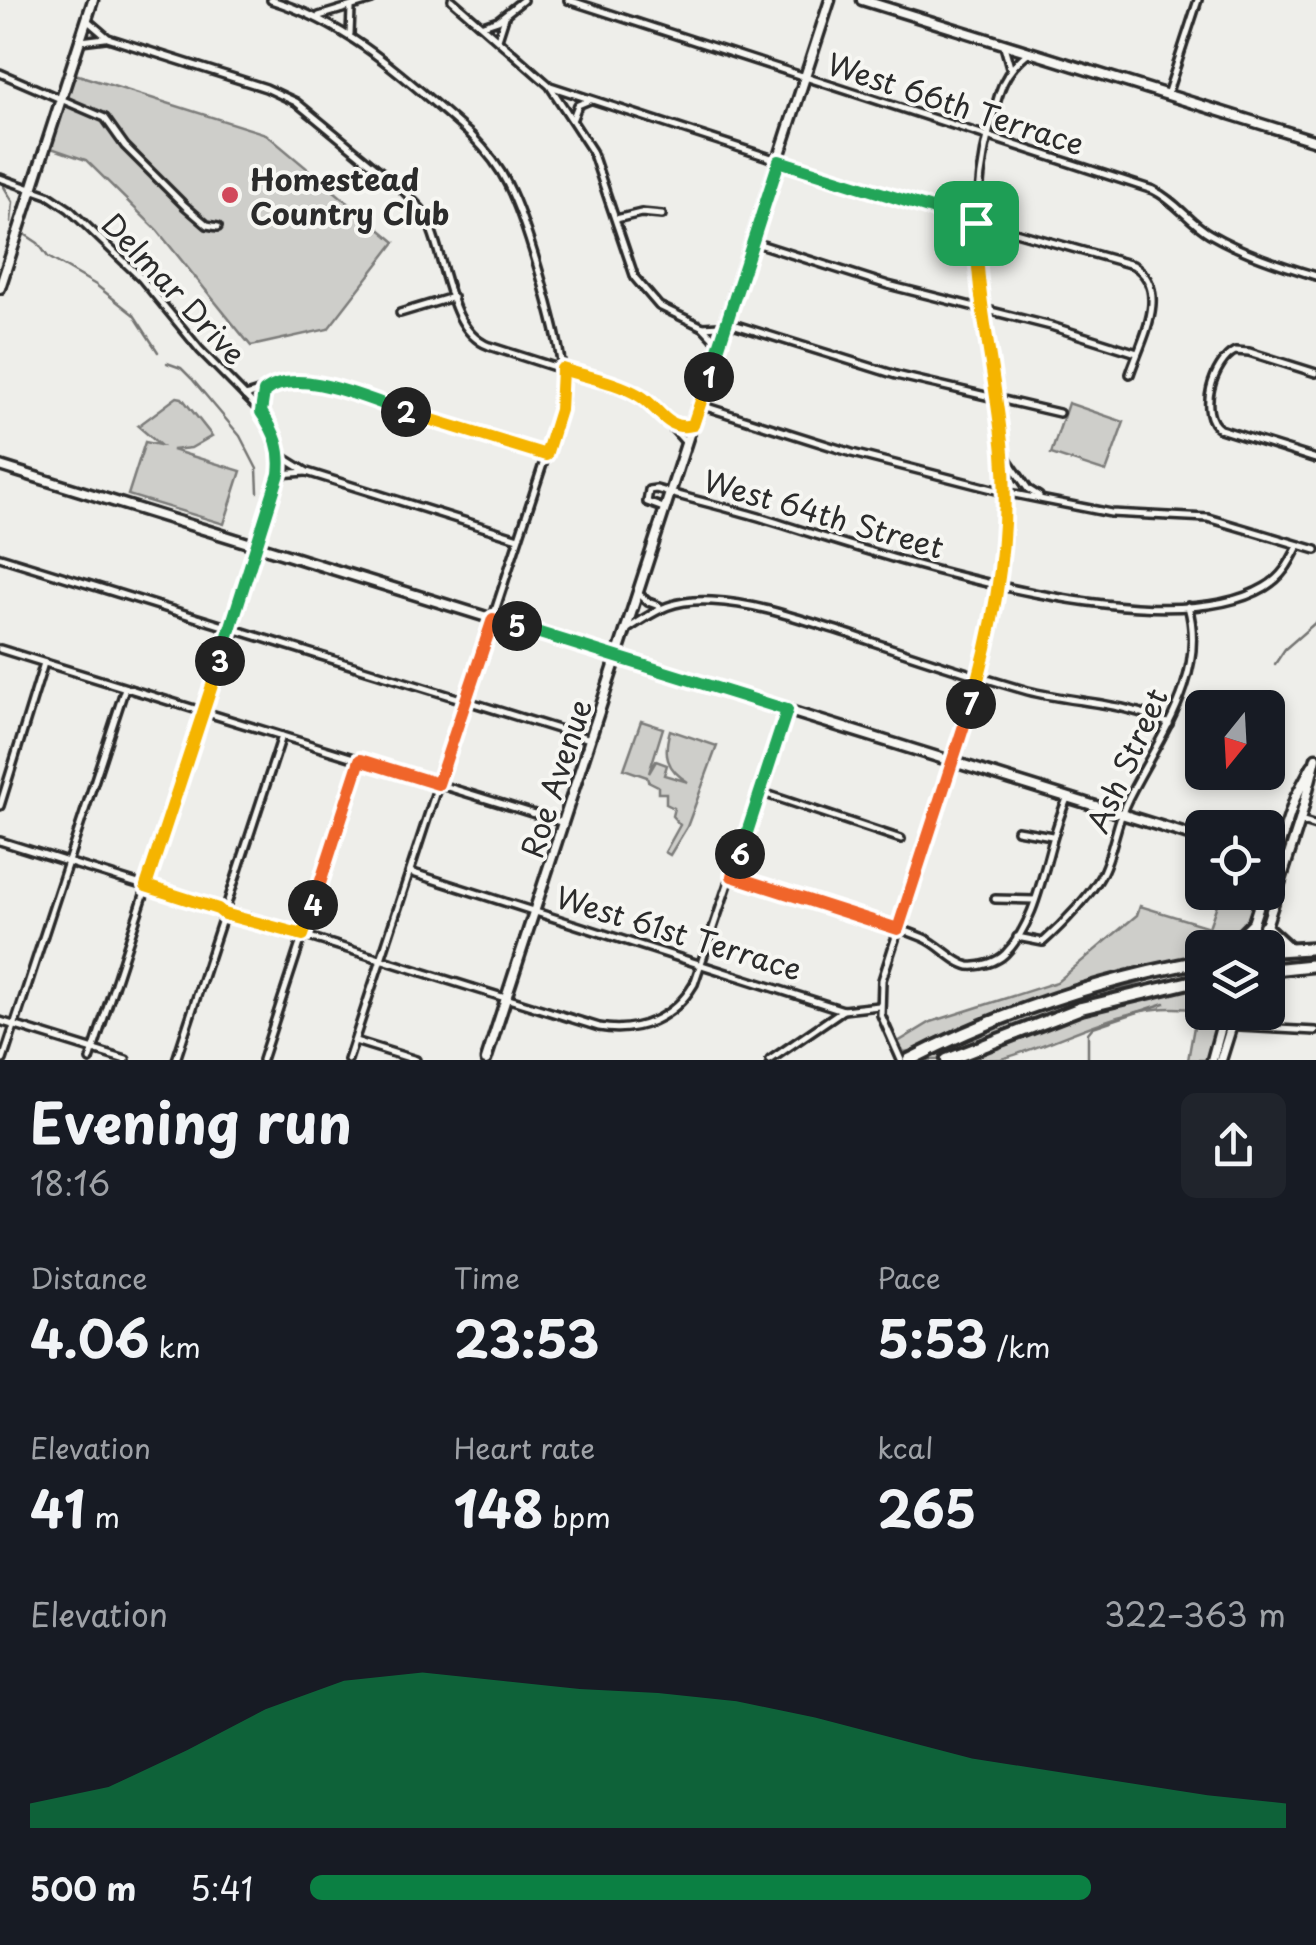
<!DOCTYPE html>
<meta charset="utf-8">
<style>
:root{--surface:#171b24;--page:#20242c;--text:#f1f3f6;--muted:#9ea1a6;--accent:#0b8043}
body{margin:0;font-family:"Playpen Sans",sans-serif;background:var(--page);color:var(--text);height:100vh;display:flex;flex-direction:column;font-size:38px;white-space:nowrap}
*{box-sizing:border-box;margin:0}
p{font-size:32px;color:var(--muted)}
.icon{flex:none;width:55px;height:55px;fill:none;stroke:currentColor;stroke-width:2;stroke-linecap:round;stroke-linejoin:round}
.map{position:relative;height:1060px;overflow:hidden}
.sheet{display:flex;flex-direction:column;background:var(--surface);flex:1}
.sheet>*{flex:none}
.needle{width:65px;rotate:198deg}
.controls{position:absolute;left:1185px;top:690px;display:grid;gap:20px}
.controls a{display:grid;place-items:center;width:100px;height:100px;border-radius:15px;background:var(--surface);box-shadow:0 5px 15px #0003;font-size:50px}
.pin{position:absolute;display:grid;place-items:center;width:85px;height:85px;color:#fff;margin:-42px;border-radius:20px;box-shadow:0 5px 15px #0006}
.km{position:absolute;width:50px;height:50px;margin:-25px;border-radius:50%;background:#222;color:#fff;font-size:28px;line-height:50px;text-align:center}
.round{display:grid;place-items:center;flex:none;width:105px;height:105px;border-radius:15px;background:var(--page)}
.summary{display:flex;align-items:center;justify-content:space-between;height:170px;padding:0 30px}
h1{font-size:55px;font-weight:700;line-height:75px}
.figures{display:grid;grid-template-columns:repeat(3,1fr);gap:15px;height:170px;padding:10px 30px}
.figures div{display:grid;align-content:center}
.figures b{font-size:50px;font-weight:700}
.figures small{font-size:28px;font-weight:400}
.figures p{font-size:28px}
.chart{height:280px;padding:20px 30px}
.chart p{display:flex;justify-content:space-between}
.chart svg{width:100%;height:180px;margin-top:10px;fill:var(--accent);opacity:.7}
ul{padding:0 30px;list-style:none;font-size:32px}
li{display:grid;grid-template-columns:160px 120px 1fr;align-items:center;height:75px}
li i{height:25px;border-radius:12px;background:var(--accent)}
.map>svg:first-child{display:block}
</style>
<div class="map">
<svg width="1316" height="1060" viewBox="0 0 1316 1060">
<rect width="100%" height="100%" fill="#eeeeea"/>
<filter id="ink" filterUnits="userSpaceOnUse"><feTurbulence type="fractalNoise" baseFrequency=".01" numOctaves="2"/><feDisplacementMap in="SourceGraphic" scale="20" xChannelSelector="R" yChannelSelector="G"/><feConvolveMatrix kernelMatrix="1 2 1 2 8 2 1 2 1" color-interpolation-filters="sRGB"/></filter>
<g filter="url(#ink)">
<!-- green -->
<g fill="#cececa" stroke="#7c7c7a" stroke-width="2.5">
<polygon points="75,74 266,134 395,242 328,329 251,346 157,230 86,160 51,148"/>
<polygon points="177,397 182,398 212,436 191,448 172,450 241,471 224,524 128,495 145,442 160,445 138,426"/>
<polygon points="1068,403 1124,422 1106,472 1051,454"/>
<path d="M641,721L663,728L649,773L656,761L667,765L664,775L688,782C666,769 663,754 670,730L717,746L687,827L670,855L665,852L680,825L672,816L674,808L666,804V793H658V786L648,781L647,777L624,769Z"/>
<path d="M1242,893H1258L1246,924L1223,947L1202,948V954C1101,973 1002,1005 910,1051L904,1052L898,1042L931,1022L1057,982L1137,915L1140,906L1209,927L1220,896L1238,902Z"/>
<polygon points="1154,976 1155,978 1026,1021 937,1060 920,1060 1040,1008"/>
<path d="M1191,987L1202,989V1012L1222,1013L1210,1060H1188L1197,1010C1129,998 1065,1042 1001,1059C989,1060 974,1060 962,1060L1060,1021Z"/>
</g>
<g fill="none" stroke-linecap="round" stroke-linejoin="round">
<!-- stream -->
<g stroke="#757573" stroke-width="2.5">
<polyline points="3,185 13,202 11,222"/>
<polyline points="26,235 38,243 48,257 96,285 134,315 158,352"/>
<polyline points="167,363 181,368 192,379 240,436 257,469 258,492"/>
<polyline points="1275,664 1285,649 1316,622"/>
<polyline points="1088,1060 1088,1033 1093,1027 1165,1003"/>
</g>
<!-- street casing -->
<g stroke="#2b2b2b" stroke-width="12">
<g id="street">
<path d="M271,0C354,26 407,80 471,135C486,150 499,166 508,185C526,220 565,350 563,387C563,411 553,433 546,455L348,1060"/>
<path d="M452,0L550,86L894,198L1133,265C1172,289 1141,341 1130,374"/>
<path d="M568,0L1153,190C1176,201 1189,222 1210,234C1243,253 1280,265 1316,276"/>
<polyline points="319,16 372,0"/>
<path d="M87,20L108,38L266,88L296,102L404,191L421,209C447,248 444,329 489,346L630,391L652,405L687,444"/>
<polyline points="483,25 498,20 523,0"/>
<polyline points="350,34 351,9"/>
<polyline points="498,39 505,17"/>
<polyline points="81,41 105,38"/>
<polyline points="1004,46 1010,67"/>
<polyline points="0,73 105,118 125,146 185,206 207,225 218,227"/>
<polyline points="551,88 592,151 635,278 659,306 703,327 719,344"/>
<polyline points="1167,95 1198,0"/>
<polyline points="573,118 578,105 590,100"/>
<polyline points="0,178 48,195 69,209 141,278 200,350 264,415 281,456 273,496 258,546 90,1060"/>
<polyline points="616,219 641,213 662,215"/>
<polyline points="753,242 888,285 1051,326 1137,353"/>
<polyline points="400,313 453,297"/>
<polyline points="703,327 736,325 896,375 1059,413"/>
<path d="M1316,373L1249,352L1235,351C1213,362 1197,414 1220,429L1316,459"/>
<path d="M245,396C268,391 283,378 308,381L546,455"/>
<polyline points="700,405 852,453 1004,492 1111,513 1208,518 1316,550"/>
<polyline points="281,456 307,472 518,538"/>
<polyline points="1005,456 1028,489 1039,496"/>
<polyline points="279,474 306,472"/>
<path d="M666,509L647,502L649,490L656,489C690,499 725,507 759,517C874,553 1158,650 1265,587C1282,577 1289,564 1298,546"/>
<polyline points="0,557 590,739"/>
<polyline points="639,594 648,602 659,606"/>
<path d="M628,629C659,608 674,599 712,601C757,603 803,620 846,633C906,653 967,674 1028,691C1074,703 1127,702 1169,724"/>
<polyline points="0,649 564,823"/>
<polyline points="760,792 901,839"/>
<polyline points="0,806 44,663"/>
<polyline points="1300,821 1316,826"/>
<polyline points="1017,830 1052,836"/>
<path d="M0,841L218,909L224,913H232L599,1027C638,1034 674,1018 694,984L787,710"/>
<polyline points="410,872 843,1010 879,1006"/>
<path d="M732,875C796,896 862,913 924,938C939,944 954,963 969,966C981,967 997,962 1005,954C1043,916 1045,844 1068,797"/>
<polyline points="995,899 1035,900"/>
<path d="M1017,937L1043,942C1061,926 1093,893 1103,872C1114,849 1116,822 1128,799C1157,740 1208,677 1188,606"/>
<polyline points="0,1021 126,1060"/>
<polyline points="1221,1026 1316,1031"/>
<polyline points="355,1041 416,1060"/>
<polyline points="3,1060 125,688"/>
<polyline points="176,1060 282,736"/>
<polyline points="262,1060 360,760"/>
<polyline points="770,1060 843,1010"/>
<path d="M901,1060L881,1015L882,980C904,911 927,841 949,771C983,668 1013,562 1003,453C992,333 959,245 991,123C999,91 1003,72 1029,52"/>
</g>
</g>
<!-- secondary casing -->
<g stroke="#2b2b2b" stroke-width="15">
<g id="secondary">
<polyline points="862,0 1316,141"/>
<polyline points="0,288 93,0"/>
<polyline points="0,466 1202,839"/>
<polyline points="1268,880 1295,798 1312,766"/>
<polyline points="1245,948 1263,892"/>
<polyline points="1259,948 1300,821 1316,758"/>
<polyline points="486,1060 830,0"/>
<polyline points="1212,1060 1225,1012"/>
<polyline points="1221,1060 1236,1012"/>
</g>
</g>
<!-- highway casing -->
<g stroke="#2b2b2b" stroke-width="18">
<g id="highway">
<polyline points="1265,927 1289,949"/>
<polyline points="1229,948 1252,925"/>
<polyline points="1268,951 1316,948"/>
<polyline points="1268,970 1316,965"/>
<path d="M909,1060C1002,1012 1100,980 1202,961"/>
<polyline points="947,1060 1081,1008 1202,979"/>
</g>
</g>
<!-- street -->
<use href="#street" stroke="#f6f6f2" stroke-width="5"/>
<!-- secondary -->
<use href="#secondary" stroke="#f6f6f2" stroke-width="8"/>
<!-- highway -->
<use href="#highway" stroke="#f6f6f2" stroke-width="10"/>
</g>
</g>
<g fill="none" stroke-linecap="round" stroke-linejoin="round" filter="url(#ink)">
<!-- split-1 casing -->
<g stroke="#fff" stroke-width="20">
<polyline id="split-1" points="709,377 779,161 976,223"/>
</g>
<!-- split-2 casing -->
<g stroke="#fff" stroke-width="20">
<path id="split-2" d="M406,412L546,455L560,410L562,369C587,377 617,382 640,396C660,408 666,432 693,425L709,377"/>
</g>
<!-- split-3 casing -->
<g stroke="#fff" stroke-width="20">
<path id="split-3" d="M220,661L279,474C282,449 275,432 261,412L264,392C297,365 369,400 406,412"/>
</g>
<!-- split-4 casing -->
<g stroke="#fff" stroke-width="20">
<polyline id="split-4" points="220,661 146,886 218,909 224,914 303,935 313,905"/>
</g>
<!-- split-5 casing -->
<g stroke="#fff" stroke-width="20">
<polyline id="split-5" points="313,905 360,760 438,784 493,619 517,626"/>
</g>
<!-- split-6 casing -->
<g stroke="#fff" stroke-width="20">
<polyline id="split-6" points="517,626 787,710 740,854"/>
</g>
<!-- split-7 casing -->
<g stroke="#fff" stroke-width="20">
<polyline id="split-7" points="740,854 732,876 898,929 971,704"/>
</g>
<!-- split-8 casing -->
<g stroke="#fff" stroke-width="20">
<path id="split-8" d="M971,704C995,624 1010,537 1003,453C996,375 976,301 976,223"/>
</g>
<!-- split-1 -->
<use href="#split-1" stroke="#22a559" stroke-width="12"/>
<!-- split-2 -->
<use href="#split-2" stroke="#f5b400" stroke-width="12"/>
<!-- split-3 -->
<use href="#split-3" stroke="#22a559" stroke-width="12"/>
<!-- split-4 -->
<use href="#split-4" stroke="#f5b400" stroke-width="12"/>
<!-- split-5 -->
<use href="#split-5" stroke="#f0652b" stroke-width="12"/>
<!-- split-6 -->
<use href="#split-6" stroke="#22a559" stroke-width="12"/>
<!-- split-7 -->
<use href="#split-7" stroke="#f0652b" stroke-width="12"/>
<!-- split-8 -->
<use href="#split-8" stroke="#f5b400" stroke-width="12"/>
</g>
<!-- markers -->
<circle fill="#d1495b" stroke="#f6f6f2" stroke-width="4" cx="230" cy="195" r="10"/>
<g text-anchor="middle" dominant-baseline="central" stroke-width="8" stroke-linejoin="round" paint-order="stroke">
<!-- street labels -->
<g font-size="30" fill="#2b2b2b" stroke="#f6f6f2">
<text transform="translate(956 103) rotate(18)">West 66th Terrace</text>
<text transform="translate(175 288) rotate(47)">Delmar Drive</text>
<text transform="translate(824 513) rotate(16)">West 64th Street</text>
<text transform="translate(1126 760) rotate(-66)">Ash Street</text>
<text transform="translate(555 778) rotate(-72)">Roe Avenue</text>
<text transform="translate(679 932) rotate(17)">West 61st Terrace</text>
</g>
<!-- poi labels -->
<g font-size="30" font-weight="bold" fill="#2b2b2b" stroke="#f6f6f2" text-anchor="start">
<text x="250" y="178">Homestead<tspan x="250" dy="34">Country Club</tspan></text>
</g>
</g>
</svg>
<div class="controls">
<a><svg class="needle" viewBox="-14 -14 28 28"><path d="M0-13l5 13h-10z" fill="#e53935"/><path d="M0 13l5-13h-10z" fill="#9ea1a6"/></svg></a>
<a><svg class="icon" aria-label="locate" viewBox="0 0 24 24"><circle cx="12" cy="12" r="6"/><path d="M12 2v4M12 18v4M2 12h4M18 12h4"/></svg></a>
<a><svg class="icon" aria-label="layers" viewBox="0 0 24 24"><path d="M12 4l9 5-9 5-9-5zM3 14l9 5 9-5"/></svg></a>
</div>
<div class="pin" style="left:976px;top:223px;background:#1e9e55"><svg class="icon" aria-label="arrive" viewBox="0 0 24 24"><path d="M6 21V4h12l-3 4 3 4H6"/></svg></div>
<b class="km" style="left:709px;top:377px">1</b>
<b class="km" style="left:406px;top:412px">2</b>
<b class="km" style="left:220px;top:661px">3</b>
<b class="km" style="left:313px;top:905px">4</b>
<b class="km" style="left:517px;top:626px">5</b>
<b class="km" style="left:740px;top:854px">6</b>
<b class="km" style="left:971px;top:704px">7</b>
</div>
<section class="sheet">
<div class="summary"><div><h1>Evening run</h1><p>18:16</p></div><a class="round"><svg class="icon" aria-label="share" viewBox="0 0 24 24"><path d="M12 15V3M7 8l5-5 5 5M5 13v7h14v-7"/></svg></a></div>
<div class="figures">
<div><p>Distance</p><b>4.06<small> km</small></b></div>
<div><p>Time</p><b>23:53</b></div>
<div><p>Pace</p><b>5:53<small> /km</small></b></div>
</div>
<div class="figures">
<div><p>Elevation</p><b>41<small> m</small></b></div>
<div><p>Heart rate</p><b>148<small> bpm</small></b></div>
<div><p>kcal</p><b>265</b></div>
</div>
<div class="chart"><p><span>Elevation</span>322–363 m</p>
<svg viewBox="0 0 160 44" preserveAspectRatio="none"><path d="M0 44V38L10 34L20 25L30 15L40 8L50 6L60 8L70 10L80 11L90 13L100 17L110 22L120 27L130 30L140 33L150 36L160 38V44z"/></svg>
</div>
<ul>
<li><b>500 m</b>5:41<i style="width:80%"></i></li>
</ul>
</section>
